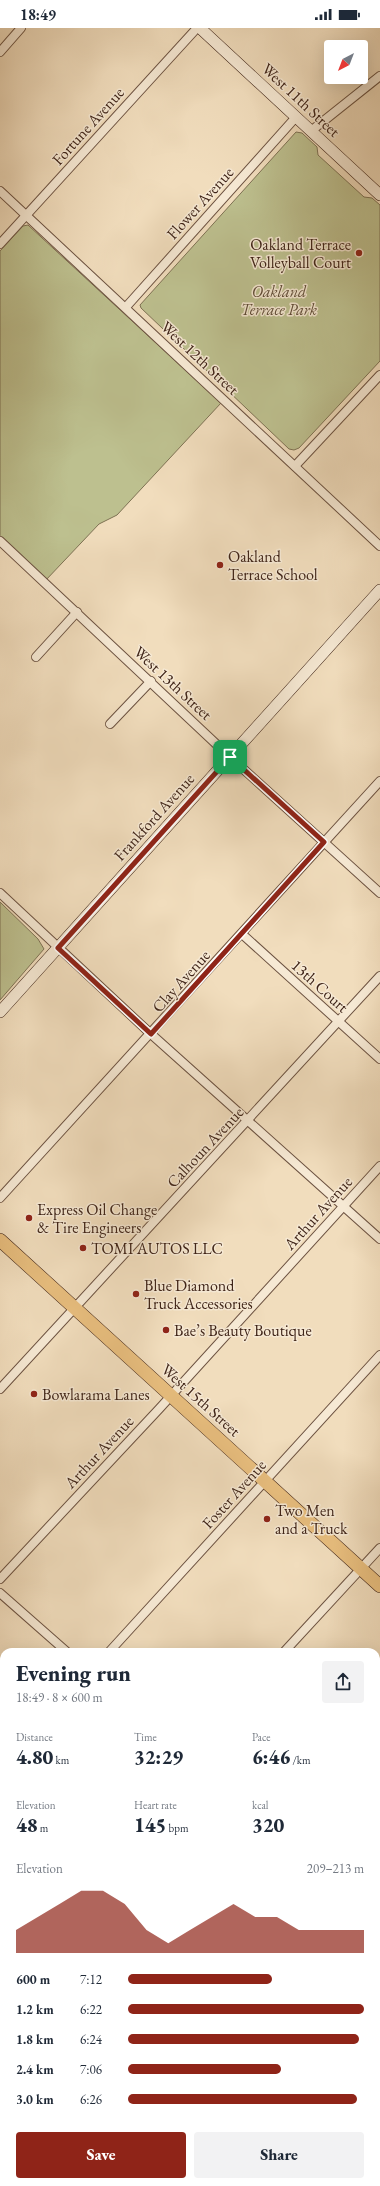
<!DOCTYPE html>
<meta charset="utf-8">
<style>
:root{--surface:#fff;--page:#f2f2f3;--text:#1f2937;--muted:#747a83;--accent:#8f2418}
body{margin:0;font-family:"EB Garamond",serif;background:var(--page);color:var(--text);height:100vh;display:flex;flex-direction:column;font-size:15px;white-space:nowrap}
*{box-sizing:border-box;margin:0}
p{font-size:13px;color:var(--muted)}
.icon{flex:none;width:22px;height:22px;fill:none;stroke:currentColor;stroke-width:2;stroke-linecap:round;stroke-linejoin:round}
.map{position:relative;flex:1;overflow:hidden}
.details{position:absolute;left:0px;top:1620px;width:380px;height:538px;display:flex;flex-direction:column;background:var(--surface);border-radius:12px 12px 0 0;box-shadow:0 4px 16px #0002}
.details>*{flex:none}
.needle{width:26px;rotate:222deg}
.controls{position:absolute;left:324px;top:12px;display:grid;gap:8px}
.controls a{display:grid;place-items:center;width:44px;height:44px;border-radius:4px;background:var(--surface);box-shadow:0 4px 16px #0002;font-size:20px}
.pin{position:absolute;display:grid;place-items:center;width:34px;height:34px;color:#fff;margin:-17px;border-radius:8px;box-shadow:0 2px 6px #0006}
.round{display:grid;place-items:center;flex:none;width:42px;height:42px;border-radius:4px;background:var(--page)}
.headline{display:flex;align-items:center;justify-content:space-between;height:68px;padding:0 16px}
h1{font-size:22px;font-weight:800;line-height:30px}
.figures{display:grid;grid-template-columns:repeat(3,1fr);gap:6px;height:68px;padding:4px 16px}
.figures div{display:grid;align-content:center}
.figures b{font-size:20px;font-weight:800}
.figures small{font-size:11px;font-weight:400}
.figures p{font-size:11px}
.chart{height:112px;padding:8px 16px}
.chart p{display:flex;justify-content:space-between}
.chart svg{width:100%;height:72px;margin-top:4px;fill:var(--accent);opacity:.7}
.action{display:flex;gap:8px;margin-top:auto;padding:8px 16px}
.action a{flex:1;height:46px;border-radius:4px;background:var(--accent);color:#fff;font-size:16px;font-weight:800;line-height:46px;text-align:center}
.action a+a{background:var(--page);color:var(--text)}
ul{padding:0 16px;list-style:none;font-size:13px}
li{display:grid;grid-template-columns:64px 48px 1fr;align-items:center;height:30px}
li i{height:10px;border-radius:5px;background:var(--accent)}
.status{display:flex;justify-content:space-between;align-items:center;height:28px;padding:0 20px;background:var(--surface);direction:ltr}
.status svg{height:11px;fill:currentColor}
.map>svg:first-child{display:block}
</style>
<div class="status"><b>18:49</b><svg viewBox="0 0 49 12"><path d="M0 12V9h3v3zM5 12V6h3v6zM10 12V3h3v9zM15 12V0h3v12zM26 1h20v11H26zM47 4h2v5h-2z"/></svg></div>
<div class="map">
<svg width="380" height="2158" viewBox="0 0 380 2158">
<rect width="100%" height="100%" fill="#f1ddbd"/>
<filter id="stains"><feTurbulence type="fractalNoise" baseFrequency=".005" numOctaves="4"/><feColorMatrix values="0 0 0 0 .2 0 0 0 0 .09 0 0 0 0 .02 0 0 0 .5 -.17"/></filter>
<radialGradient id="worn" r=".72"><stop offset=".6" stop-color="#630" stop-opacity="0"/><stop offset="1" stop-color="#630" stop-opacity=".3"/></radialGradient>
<!-- green -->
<g fill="#bdc08f" stroke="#7e7254">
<polygon points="296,104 302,105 317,119 318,127 364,169 372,170 380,177 380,333 299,420 294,422 289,421 141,280 140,277"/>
<polygon points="28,197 221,375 117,487 99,496 45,553 0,511 0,223 23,198"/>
<polygon points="0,874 38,911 44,921 0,972"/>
</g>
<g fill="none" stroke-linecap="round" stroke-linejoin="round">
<!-- minor casing -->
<g stroke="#6c5241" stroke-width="10">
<g id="minor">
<polyline points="0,24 21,0"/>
<polyline points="311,103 380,48"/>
<polyline points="0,163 380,518"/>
<polyline points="0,216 197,0"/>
<polyline points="126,279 296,89"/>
<polyline points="295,438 380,347"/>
<polyline points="0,513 230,729 380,865"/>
<polyline points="36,629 77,584"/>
<polyline points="110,696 151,653"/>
<polyline points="0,865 151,1006 380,1211"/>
<polyline points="242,906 380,1031"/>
<polyline points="0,1170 380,753"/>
<polyline points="0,1361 380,948"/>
<polyline points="0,1551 159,1381 380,1138"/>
<polyline points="0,1565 67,1624"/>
<polyline points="109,1624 380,1327"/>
<polyline points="284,1624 380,1520"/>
<polyline points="376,1714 380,1710"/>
<polyline points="0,1741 4,1737"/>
<polyline points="376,1903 380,1898"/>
<polyline points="0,1909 4,1913"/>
<polyline points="0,1929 4,1925"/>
<polyline points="376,2089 380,2085"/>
<polyline points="0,2116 4,2111"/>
<polyline points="269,2154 274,2158"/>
<polyline points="136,2158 139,2154"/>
<polyline points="310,2158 314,2154"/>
</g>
</g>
<!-- secondary casing -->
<g stroke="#3f2418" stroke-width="12">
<g id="secondary">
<polyline points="200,0 380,167"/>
<polyline points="0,984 380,562"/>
</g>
</g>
<!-- trunk casing -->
<g stroke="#3f2418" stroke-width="14">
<polyline id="trunk" points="0,1212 380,1558"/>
</g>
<!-- minor -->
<use href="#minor" stroke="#f6e9d4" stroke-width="8"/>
<!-- secondary -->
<use href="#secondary" stroke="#f6e9d4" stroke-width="11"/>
<!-- trunk -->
<use href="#trunk" stroke="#e8be7e" stroke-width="13"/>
</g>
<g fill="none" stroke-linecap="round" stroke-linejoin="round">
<!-- route casing -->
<g stroke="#fff" stroke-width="8">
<polygon id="route" points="230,729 324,814 151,1006 58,920"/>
</g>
<!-- route -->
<use href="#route" stroke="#8f2418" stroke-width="5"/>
</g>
<!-- markers -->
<g fill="#8f2418" stroke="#f6e9d4" stroke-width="1.5">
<circle cx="359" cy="225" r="4"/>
<circle cx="220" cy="537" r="4"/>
<circle cx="29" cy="1190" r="4"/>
<circle cx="83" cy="1220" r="4"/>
<circle cx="136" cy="1266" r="4"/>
<circle cx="166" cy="1302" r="4"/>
<circle cx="34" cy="1366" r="4"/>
<circle cx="267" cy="1491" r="4"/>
</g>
<g text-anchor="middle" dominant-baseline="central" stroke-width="3" stroke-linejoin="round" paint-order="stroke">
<!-- street labels -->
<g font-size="16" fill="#3f2418" stroke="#f6e9d4">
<text transform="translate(301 72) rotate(43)">West 11th Street</text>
<text transform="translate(88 98) rotate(-48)">Fortune Avenue</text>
<text transform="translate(200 175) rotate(-48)">Flower Avenue</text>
<text transform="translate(200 330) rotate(43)">West 12th Street</text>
<text transform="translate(173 655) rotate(43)">West 13th Street</text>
<text transform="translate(154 789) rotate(-48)">Frankford Avenue</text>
<text transform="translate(181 953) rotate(-48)">Clay Avenue</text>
<text transform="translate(320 958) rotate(42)">13th Court</text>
<text transform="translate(205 1119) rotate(-47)">Calhoun Avenue</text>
<text transform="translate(318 1185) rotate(-48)">Arthur Avenue</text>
<text transform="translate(201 1372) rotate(42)">West 15th Street</text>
<text transform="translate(99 1424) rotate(-47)">Arthur Avenue</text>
<text transform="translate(234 1466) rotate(-48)">Foster Avenue</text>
</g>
<!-- poi labels -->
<g font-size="16" fill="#3f2418" stroke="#f6e9d4" text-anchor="start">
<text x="351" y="216" text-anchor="end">Oakland Terrace<tspan x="351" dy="18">Volleyball Court</tspan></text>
<text x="228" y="528">Oakland<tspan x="228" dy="18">Terrace School</tspan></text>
<text x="37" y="1181">Express Oil Change<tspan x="37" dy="18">&amp; Tire Engineers</tspan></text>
<text x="91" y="1220">TOMI AUTOS LLC</text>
<text x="144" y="1257">Blue Diamond<tspan x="144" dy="18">Truck Accessories</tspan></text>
<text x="174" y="1302">Bae’s Beauty Boutique</text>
<text x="42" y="1366">Bowlarama Lanes</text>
<text x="275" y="1482">Two Men<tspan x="275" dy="18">and a Truck</tspan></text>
</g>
<!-- park labels -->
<g font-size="16" font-style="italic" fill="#5e4b36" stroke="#f6e9d4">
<text x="279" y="263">Oakland<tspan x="279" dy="18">Terrace Park</tspan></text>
</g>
</g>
<rect width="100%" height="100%" filter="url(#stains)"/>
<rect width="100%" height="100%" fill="url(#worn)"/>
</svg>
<div class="controls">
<a><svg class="needle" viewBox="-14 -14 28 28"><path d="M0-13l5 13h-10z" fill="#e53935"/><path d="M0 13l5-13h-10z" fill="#747a83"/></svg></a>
</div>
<div class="pin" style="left:230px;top:729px;background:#1e9e55"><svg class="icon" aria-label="arrive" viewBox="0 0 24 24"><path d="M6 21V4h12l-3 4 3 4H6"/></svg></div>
<section class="details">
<div class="headline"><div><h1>Evening run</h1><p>18:49 · 8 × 600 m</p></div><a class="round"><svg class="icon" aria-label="share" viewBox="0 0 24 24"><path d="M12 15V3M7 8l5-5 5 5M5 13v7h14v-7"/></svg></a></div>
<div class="figures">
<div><p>Distance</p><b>4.80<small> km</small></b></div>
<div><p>Time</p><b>32:29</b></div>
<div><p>Pace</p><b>6:46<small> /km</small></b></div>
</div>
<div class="figures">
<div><p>Elevation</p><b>48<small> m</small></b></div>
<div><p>Heart rate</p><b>145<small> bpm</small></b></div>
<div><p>kcal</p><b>320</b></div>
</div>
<div class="chart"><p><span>Elevation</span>209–213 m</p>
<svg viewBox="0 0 160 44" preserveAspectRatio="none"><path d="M0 44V30L10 22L20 14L30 6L40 6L50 14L60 30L70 38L80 30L90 22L100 14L110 22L120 22L130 30L140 30L150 30L160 30V44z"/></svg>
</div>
<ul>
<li><b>600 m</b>7:12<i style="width:61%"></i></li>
<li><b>1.2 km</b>6:22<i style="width:100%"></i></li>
<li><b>1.8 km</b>6:24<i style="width:98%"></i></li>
<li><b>2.4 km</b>7:06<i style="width:65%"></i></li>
<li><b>3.0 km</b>6:26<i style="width:97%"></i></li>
</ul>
<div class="action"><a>Save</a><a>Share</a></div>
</section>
</div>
